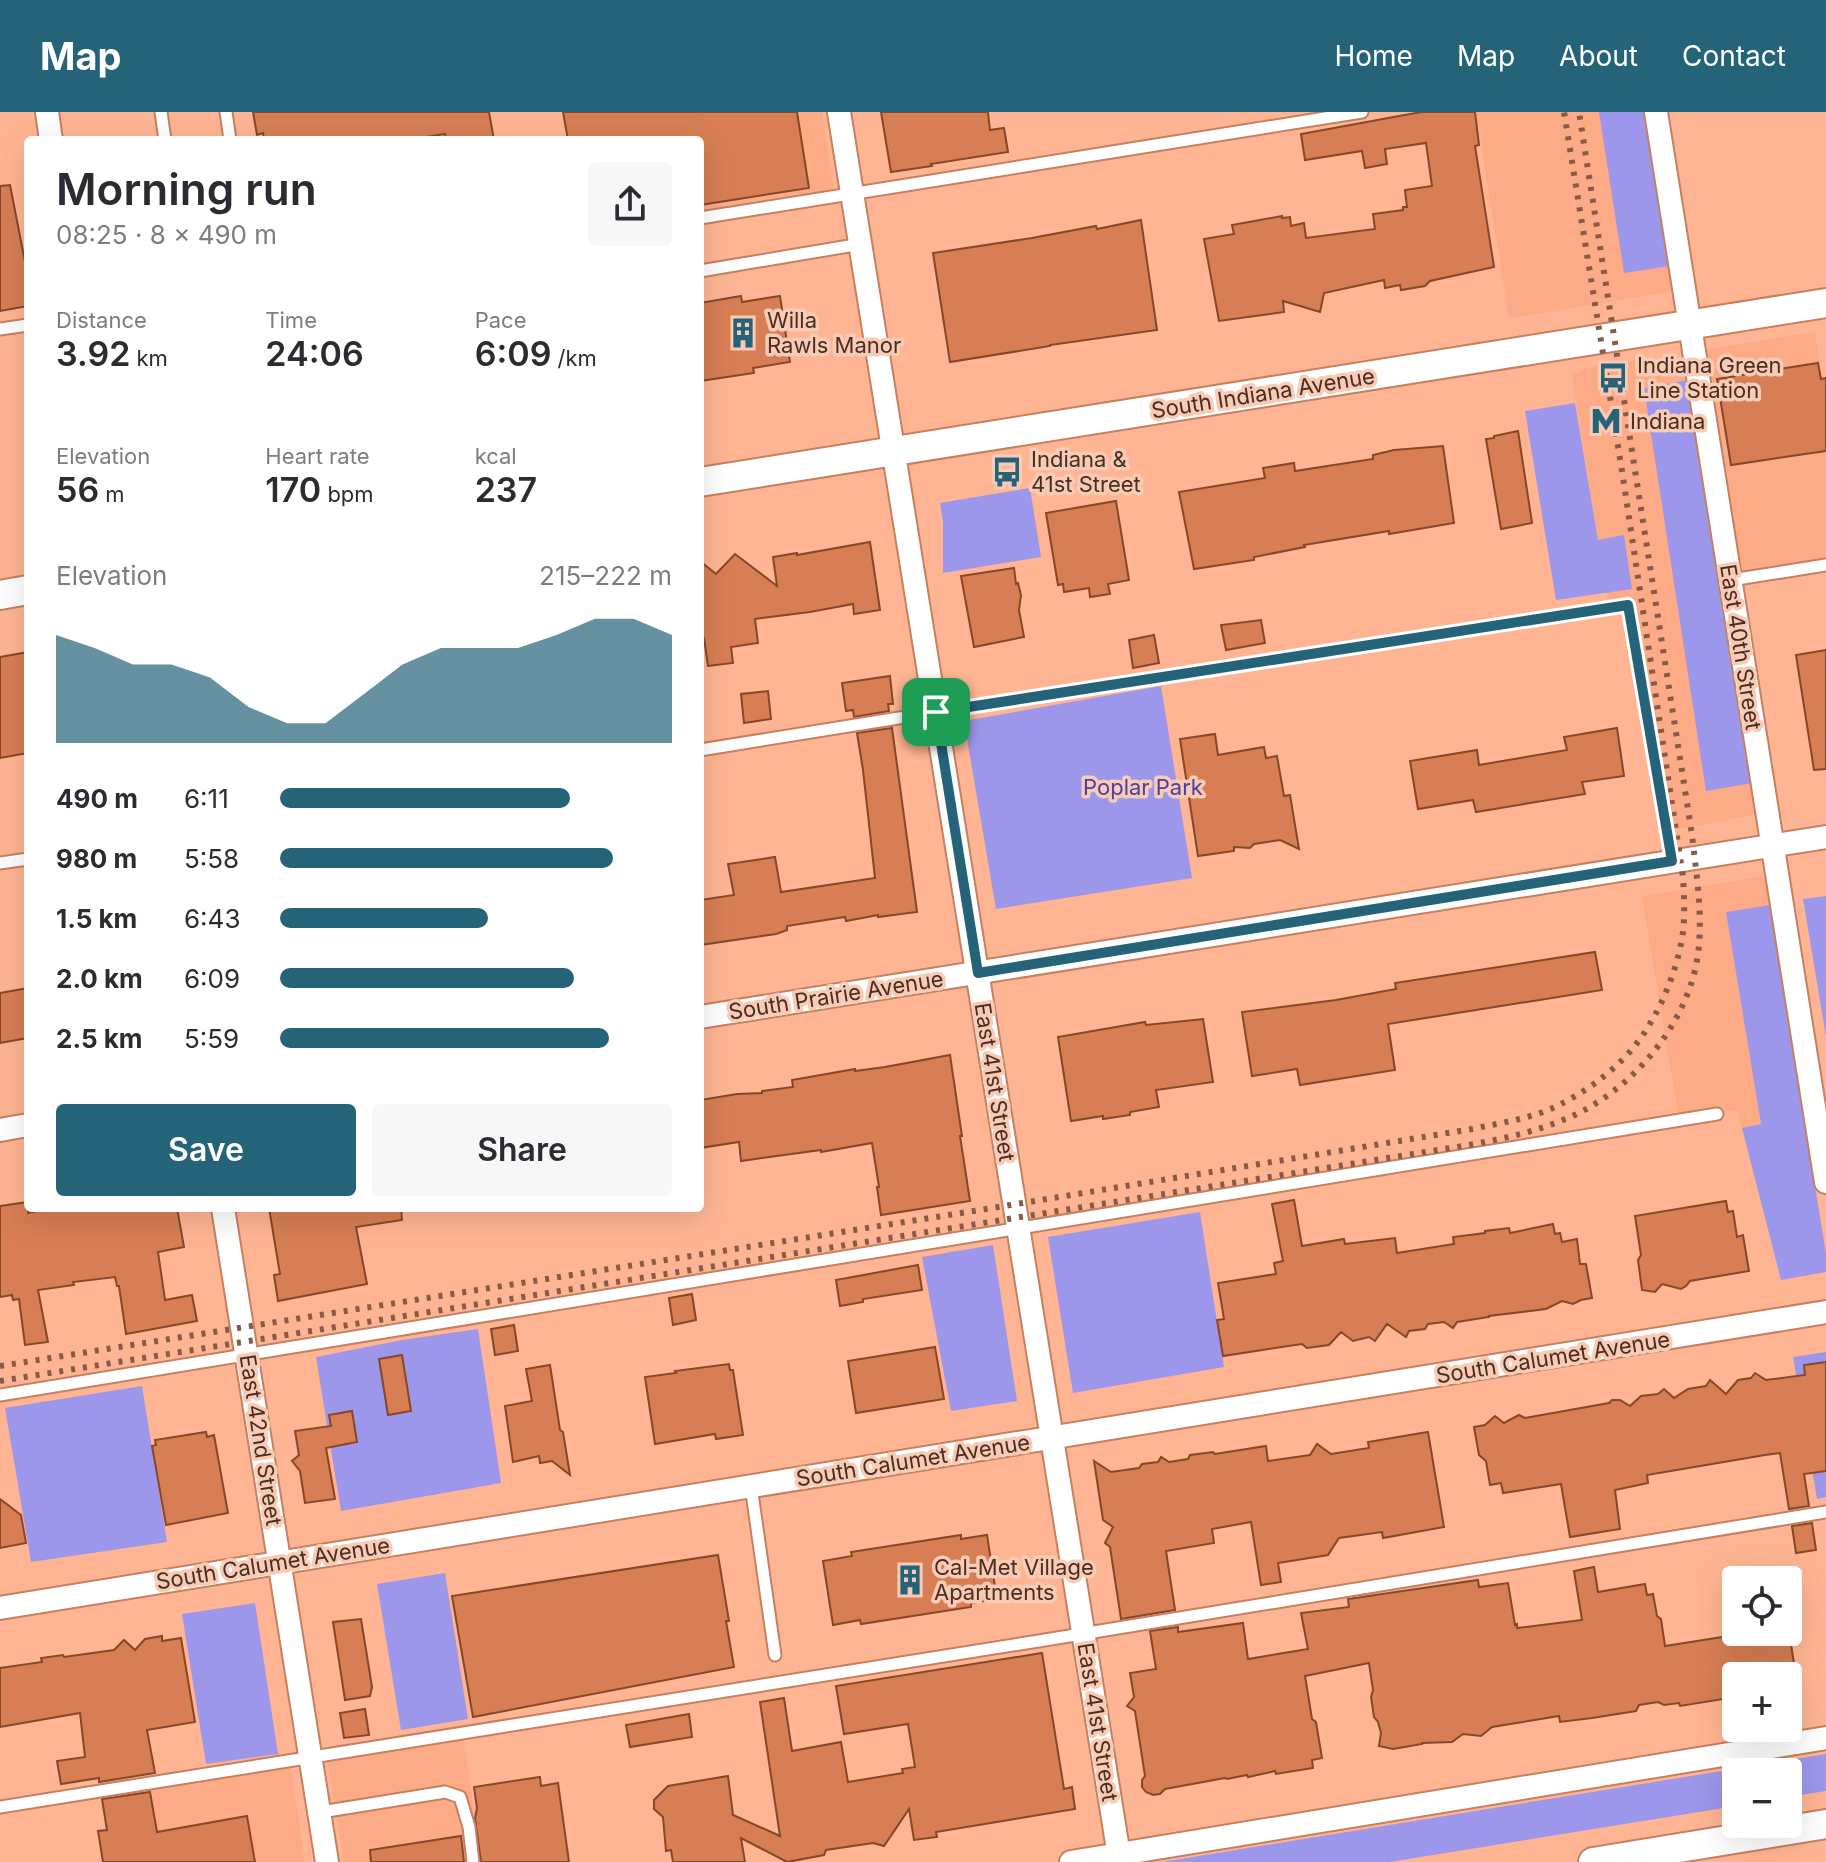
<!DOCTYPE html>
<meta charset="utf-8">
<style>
:root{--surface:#fff;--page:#f7f7f7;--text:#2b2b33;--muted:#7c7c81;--accent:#256379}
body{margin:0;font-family:Inter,sans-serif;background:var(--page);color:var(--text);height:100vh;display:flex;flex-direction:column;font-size:30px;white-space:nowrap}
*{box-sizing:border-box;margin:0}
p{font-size:26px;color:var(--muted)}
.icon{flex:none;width:44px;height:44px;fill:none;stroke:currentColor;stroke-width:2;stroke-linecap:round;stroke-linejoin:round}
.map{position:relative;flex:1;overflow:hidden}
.sheet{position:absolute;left:24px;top:24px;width:680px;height:1076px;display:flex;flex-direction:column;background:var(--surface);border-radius:8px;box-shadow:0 8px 32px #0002}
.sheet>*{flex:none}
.tools{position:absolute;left:1722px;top:1454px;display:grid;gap:16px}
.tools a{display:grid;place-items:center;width:80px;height:80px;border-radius:8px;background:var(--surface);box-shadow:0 8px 32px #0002;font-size:40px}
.pin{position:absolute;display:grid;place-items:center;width:68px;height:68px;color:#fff;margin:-34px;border-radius:16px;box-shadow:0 4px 12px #0006}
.round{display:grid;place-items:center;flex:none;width:84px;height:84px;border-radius:8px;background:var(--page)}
.headline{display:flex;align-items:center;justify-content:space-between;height:136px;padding:0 32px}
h1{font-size:44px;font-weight:600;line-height:60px}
.stats{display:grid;grid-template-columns:repeat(3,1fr);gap:12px;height:136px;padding:8px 32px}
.stats div{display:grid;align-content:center}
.stats b{font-size:34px;font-weight:600}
.stats small{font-size:22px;font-weight:400}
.stats p{font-size:22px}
.chart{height:224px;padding:16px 32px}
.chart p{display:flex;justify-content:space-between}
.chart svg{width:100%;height:144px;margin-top:8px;fill:var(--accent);opacity:.7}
.button{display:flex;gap:16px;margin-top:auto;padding:16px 32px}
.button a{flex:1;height:92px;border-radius:8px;background:var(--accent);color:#fff;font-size:32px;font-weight:600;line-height:92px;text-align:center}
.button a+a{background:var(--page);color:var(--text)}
ul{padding:0 32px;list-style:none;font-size:26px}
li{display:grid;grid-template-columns:128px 96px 1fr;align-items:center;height:60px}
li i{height:20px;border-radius:10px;background:var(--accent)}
header{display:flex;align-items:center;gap:48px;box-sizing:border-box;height:112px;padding:0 40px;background:var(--accent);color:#fff}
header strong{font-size:38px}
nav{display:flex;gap:44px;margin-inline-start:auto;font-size:28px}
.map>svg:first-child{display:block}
</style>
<header>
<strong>Map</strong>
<nav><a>Home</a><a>Map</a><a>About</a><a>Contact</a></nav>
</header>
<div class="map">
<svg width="1826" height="1750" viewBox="0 0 1826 1750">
<rect width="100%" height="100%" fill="#ffb593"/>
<!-- built -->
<g fill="#fcab86">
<polygon points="616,0 822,0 835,84 700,106 700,28"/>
<polygon points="1476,0 1599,0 1624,160 1670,154 1674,179 1509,206"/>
<polygon points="1815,220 1826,292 1826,453 1742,466 1705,238"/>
<polygon points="1680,247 1685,251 1688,268 1644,276 1752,671 1758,698 1755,703 1667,719 1628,494 1609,496 1572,263 1587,256 1634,249 1646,251"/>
<polygon points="1764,764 1767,767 1770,793 1726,800 1761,1012 1742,1016 1737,998 1679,1008 1642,785"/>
<polygon points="462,1621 483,1750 344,1750 326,1642"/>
<polygon points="290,1648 305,1750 163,1750 150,1671"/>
</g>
<!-- green -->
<g fill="#9c97ea">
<polygon points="1599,0 1646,0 1670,154 1624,161"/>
<polygon points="1688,268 1752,671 1706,679 1644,276"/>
<polygon points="1575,291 1598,428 1624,423 1632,477 1556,488 1525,299"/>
<polygon points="1030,376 1041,445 943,461 943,410 940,391"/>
<polygon points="1161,574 1192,766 996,797 964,609"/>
<polygon points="1826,784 1826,925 1803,787"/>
<polygon points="1770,793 1826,1142 1826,1160 1781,1168 1742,1016 1761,1012 1726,800"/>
<polygon points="1200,1100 1224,1255 1073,1281 1048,1125"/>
<polygon points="993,1133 1017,1289 951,1299 922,1145"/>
<polygon points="478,1217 501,1371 341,1399 316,1245 402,1228"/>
<polygon points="1826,1240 1826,1385 1817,1387 1793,1245"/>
<polygon points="142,1274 167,1430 31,1450 5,1296"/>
<polygon points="445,1461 468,1607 401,1618 377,1472"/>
<polygon points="255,1491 278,1642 206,1652 182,1502"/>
<polygon points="1826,1642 1826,1679 1788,1685 1788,1660 1736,1660 1736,1694 1390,1750 1162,1750"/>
</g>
<!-- building -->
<g fill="#d77e54" stroke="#874728" stroke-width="2">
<polygon points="253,0 489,0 494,28 446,28 445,22 408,28 264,28 263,21 257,23"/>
<polygon points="563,0 797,0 809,76 700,93 700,28 568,28"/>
<polygon points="881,0 988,0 990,18 1004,16 1008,40 931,52 932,54 891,60"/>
<polygon points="1421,0 1475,0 1479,33 1475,34 1494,155 1430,169 1425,174 1401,178 1400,173 1385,176 1384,168 1324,181 1320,200 1283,189 1284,200 1219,209 1204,127 1234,122 1232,113 1282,104 1282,106 1290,105 1291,114 1304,111 1306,126 1375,117 1373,102 1403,98 1403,95 1407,95 1405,78 1432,74 1426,31 1385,37 1387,52 1365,56 1362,39 1305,48 1301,22"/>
<polygon points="10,73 28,165 28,194 0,199 0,74"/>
<polygon points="1141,108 1157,218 1050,233 1050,234 950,250 933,141 1032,126 1096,114 1097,117"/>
<polygon points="741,184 742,190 780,184 790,250 753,256 754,261 700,269 700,191"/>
<polygon points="1818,251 1821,267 1826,266 1826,339 1731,353 1717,267"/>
<polygon points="1518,319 1532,411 1501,417 1486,327 1494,326 1494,324"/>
<polygon points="1443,334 1454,411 1389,422 1389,419 1304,433 1305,435 1254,445 1254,448 1194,457 1179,380 1265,366 1263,356 1294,351 1295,359 1373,347 1373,343 1394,338"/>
<polygon points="1116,389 1129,468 1108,472 1110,482 1090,485 1089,476 1064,480 1063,472 1058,473 1046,401"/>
<polygon points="870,430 880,498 854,502 853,492 810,500 755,507 758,531 731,535 733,551 708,554 704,526 700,522 700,449 716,462 735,442 777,474 773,445 797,441 797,443"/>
<polygon points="1014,456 1016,472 1018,471 1021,483 1019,498 1024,525 974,535 961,464"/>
<polygon points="1261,508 1265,531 1226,538 1221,513"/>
<polygon points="1154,523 1159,551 1133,556 1129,528"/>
<polygon points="1826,538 1826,657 1814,658 1796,543"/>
<polygon points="28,540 28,641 0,646 0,545"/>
<polygon points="890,564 893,592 888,592 889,599 854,605 853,598 846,599 842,571"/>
<polygon points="768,579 771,607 744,611 741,582"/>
<polygon points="892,616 917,800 878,805 878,803 846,809 845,805 787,814 787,818 776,822 700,833 700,788 734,783 728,752 775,745 781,780 875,766 863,658 857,621"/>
<polygon points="1617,616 1624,664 1582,670 1585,682 1476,700 1473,688 1418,697 1410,649 1477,638 1479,653 1567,638 1564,625"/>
<polygon points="1215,622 1218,643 1264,635 1266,646 1277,644 1284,684 1290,683 1299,737 1280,728 1254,732 1250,736 1234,735 1234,739 1198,744 1180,627"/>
<polygon points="1595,840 1602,878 1388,912 1395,958 1300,973 1297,957 1252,964 1242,900 1336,888 1396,877 1395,871"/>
<polygon points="28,876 28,926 0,931 0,881"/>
<polygon points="1203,907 1213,970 1156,978 1159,995 1130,1000 1130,1003 1103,1007 1103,1004 1071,1009 1058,925 1145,910 1146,913"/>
<polygon points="950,943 962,1024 960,1024 970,1089 881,1103 877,1075 879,1075 872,1031 821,1040 821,1038 741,1049 739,1030 700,1036 700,988 737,982 762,981 762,979 793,975 792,968 855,957 855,959 885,955"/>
<polygon points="1294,1088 1302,1134 1344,1127 1345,1132 1395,1126 1397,1141 1454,1132 1453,1125 1485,1121 1485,1119 1509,1116 1510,1121 1553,1112 1555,1122 1560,1121 1562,1130 1577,1127 1580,1152 1586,1152 1592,1186 1581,1188 1573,1192 1562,1189 1546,1197 1489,1204 1489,1205 1457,1210 1453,1216 1444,1210 1428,1212 1425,1217 1409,1219 1406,1225 1387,1212 1375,1229 1369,1225 1353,1229 1341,1220 1329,1233 1307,1236 1302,1232 1223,1244 1217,1208 1224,1207 1218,1171 1276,1162 1274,1151 1283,1149 1272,1092"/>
<polygon points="1726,1089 1728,1100 1733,1099 1737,1125 1743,1123 1749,1159 1690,1169 1686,1174 1681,1177 1662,1172 1655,1180 1642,1178 1638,1148 1641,1143 1635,1104"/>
<polygon points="28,1090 28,1101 49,1096 177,1096 184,1135 158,1140 165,1188 192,1183 197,1209 126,1222 119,1174 117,1174 115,1165 73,1170 74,1173 38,1178 48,1230 25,1233 19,1187 13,1188 12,1183 0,1185 0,1094"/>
<polygon points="269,1096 401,1096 402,1108 356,1115 367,1172 278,1189 274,1163 280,1162"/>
<polygon points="918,1153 922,1178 863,1187 863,1190 840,1194 836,1168"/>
<polygon points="692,1182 696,1208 673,1213 669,1186"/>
<polygon points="514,1213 518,1239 495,1243 491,1217"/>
<polygon points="935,1235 944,1287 856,1301 848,1249"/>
<polygon points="402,1243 411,1299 388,1303 379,1247"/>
<polygon points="1826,1250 1826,1359 1804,1362 1809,1394 1789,1397 1780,1341 1765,1343 1647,1363 1648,1371 1615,1378 1620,1417 1570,1425 1561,1372 1503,1381 1501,1371 1490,1373 1486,1349 1479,1343 1474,1315 1485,1313 1495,1304 1504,1311 1519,1303 1525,1306 1609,1291 1612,1288 1620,1288 1630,1294 1641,1284 1658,1282 1664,1277 1674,1286 1688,1277 1706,1274 1710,1268 1726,1282 1738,1268 1751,1266 1755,1261 1766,1268 1805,1263 1804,1253"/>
<polygon points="729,1252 730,1258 733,1258 743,1323 716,1327 715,1322 655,1332 645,1265 676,1261 675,1259"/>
<polygon points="550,1253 560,1318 563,1320 570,1363 552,1349 540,1351 539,1344 513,1350 505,1294 532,1289 526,1257"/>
<polygon points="352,1299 357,1330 326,1336 335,1387 305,1391 300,1359 292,1349 299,1343 295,1319 331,1314 329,1303"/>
<polygon points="206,1320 207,1325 214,1323 228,1401 166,1413 152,1334 156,1333 155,1328"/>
<polygon points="1428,1320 1444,1415 1383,1426 1382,1420 1339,1426 1328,1443 1278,1451 1281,1470 1261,1473 1251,1410 1212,1417 1214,1431 1166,1439 1175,1498 1121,1507 1110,1435 1105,1431 1113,1415 1103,1408 1094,1349 1111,1360 1139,1356 1142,1352 1158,1350 1161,1345 1169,1350 1188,1347 1190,1343 1213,1340 1215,1342 1266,1334 1268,1349 1310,1343 1317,1332 1331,1342 1369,1336 1368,1330"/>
<polygon points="0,1387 21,1403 26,1431 0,1436"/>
<polygon points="1812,1411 1816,1438 1796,1441 1792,1414"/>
<polygon points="961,1423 961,1427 987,1423 997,1487 971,1491 971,1495 861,1512 860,1508 833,1513 823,1449 852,1444 851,1440"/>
<polygon points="718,1443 729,1509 726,1509 734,1555 473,1605 452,1484"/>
<polygon points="1594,1455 1598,1480 1645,1472 1647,1483 1653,1482 1657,1504 1661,1507 1665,1534 1729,1524 1728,1520 1789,1520 1796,1564 1736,1564 1736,1585 1680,1594 1679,1591 1664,1593 1658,1590 1639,1593 1636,1599 1592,1606 1560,1610 1559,1604 1492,1615 1481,1624 1463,1622 1452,1630 1422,1631 1422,1632 1393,1637 1379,1634 1381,1621 1378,1610 1374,1605 1371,1585 1373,1578 1369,1551 1305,1564 1312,1607 1316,1610 1322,1646 1312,1648 1313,1656 1276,1662 1275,1659 1248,1665 1247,1663 1227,1667 1225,1666 1165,1677 1160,1682 1153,1683 1146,1680 1142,1675 1142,1668 1145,1664 1135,1599 1127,1594 1134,1585 1130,1561 1156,1557 1150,1519 1178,1515 1178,1520 1243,1511 1248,1547 1308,1537 1301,1501 1349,1495 1348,1487 1478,1468 1479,1475 1508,1471 1515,1513 1517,1512 1517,1516 1582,1508 1574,1459"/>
<polygon points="361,1507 372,1575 370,1584 345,1588 333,1510"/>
<polygon points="162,1524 162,1529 181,1526 195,1610 147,1618 155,1661 99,1670 99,1666 61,1672 57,1649 85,1645 80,1601 0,1615 0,1556 42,1550 41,1546 63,1543 64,1545 114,1538 124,1528 135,1538 145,1527"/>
<polygon points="1042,1541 1064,1677 1072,1675 1075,1697 936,1720 937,1725 914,1728 909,1697 884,1734 873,1731 826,1738 824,1743 787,1750 741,1726 745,1750 673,1750 671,1738 666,1739 663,1705 654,1697 654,1688 668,1674 728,1664 733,1703 780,1724 760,1590 784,1586 792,1639 841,1630 848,1670 903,1661 902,1657 915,1655 908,1612 844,1622 836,1574"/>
<polygon points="365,1597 369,1623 344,1626 340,1601"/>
<polygon points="689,1602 692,1625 630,1635 626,1613"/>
<polygon points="540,1665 541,1674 558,1671 569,1750 481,1750 475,1707 477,1696 474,1675"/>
<polygon points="150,1680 157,1720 247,1704 255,1750 103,1750 98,1719 107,1718 102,1687"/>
<polygon points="461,1724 464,1750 371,1750 370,1738"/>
</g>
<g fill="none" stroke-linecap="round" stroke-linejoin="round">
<!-- service casing -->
<g stroke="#c58060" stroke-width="15">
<g id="service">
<polyline points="161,0 165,28"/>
<polyline points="226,0 230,28"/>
<polyline points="700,106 1362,0"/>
<polyline points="700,159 861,132"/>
<polyline points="0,217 28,213"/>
<polyline points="1731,468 1826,453"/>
<polyline points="700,638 961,596 1628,493 1672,749"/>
<polyline points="0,751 28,747"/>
<polyline points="0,1283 1717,1002"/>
<polyline points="751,1374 775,1543"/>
<polyline points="0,1695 1057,1526 1826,1400"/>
<polyline points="321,1700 445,1680 460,1685 469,1715 473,1750"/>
</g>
</g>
<!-- minor casing -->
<g stroke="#c58060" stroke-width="26">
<g id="minor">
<polyline points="47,0 51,28"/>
<polyline points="839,0 1120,1750"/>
<polyline points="1656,0 1826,1070"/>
<polyline points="700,905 1826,725"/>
<polyline points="0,1018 28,1013"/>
<polyline points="223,1096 327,1750"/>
<polyline points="0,1496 1826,1200"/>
<polyline points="1071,1750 1826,1626"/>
</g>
</g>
<!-- tertiary casing -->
<g stroke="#c58060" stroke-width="32">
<g id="tertiary">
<polyline points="700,370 1826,191"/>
<polyline points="0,483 28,478"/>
<polyline points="1593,1750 1826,1712"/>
</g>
</g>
<!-- service -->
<use href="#service" stroke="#fff" stroke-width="11"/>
<!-- minor -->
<use href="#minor" stroke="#fff" stroke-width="22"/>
<!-- tertiary -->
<use href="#tertiary" stroke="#fff" stroke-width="28"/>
<!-- rail -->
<g stroke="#875b46" stroke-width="6" stroke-dasharray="4 8" stroke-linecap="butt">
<path d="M0,1254L980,1098L1472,1017C1500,1011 1529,1007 1555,995C1578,984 1602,968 1620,950C1653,919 1677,864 1683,820C1685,802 1684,783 1683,765L1622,359L1564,0"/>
<path d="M0,1269L1475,1032C1505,1026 1534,1020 1563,1008C1632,981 1693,908 1699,833C1702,796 1696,759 1692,723L1579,0"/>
</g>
</g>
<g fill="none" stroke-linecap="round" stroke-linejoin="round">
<!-- route casing -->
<g stroke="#fff" stroke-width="16">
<polygon id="route" points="1628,493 1672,749 978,861 936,600"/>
</g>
<!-- route -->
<use href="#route" stroke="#256379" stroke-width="10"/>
</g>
<!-- icons -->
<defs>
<g id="building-bare" transform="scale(2.4)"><path d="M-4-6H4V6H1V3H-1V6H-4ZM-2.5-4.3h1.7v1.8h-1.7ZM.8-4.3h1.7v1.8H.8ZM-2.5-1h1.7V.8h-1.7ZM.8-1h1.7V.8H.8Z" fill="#256379" stroke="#f8cbb6" stroke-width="2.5" paint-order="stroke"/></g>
<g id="bus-bare" transform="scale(2.4)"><path d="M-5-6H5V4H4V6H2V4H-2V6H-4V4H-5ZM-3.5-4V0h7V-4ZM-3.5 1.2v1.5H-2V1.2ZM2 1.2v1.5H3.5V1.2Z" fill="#256379" stroke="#f8cbb6" stroke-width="2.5" paint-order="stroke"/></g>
<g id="metro-bare" transform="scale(2.4)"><path d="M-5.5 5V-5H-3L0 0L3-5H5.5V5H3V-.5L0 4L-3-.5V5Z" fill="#256379" stroke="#f8cbb6" stroke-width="2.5" paint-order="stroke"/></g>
</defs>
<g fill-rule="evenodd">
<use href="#building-bare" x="743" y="221"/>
<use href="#bus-bare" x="1613" y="266"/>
<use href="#metro-bare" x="1606" y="309"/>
<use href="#bus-bare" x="1007" y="360"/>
<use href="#building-bare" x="910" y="1468"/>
</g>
<g text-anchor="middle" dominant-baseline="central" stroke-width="7" stroke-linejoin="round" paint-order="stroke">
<!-- poi labels -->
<g font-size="22" fill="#4b2e20" stroke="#f8cbb6" text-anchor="start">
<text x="767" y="208">Willa<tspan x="767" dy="25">Rawls Manor</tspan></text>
<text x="1637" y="253">Indiana Green<tspan x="1637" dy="25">Line Station</tspan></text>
<text x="1630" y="309">Indiana</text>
<text x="1031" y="347">Indiana &amp;<tspan x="1031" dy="25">41st Street</tspan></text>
<text x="934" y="1455">Cal-Met Village<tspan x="934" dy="25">Apartments</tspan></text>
</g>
<!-- street labels -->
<g font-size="22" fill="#4b2e20" stroke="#f8cbb6">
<text transform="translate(1263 281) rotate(-9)">South Indiana Avenue</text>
<text transform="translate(1741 535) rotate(81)">East 40th Street</text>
<text transform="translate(836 883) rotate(-9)">South Prairie Avenue</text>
<text transform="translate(995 970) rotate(81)">East 41st Street</text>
<text transform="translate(1553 1245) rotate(-9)">South Calumet Avenue</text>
<text transform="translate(261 1328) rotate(81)">East 42nd Street</text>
<text transform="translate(913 1348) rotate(-9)">South Calumet Avenue</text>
<text transform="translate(273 1451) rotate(-9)">South Calumet Avenue</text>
<text transform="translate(1098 1610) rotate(81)">East 41st Street</text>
</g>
<!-- park labels -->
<g font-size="22" fill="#4e3ea1" stroke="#f8cbb6">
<text x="1143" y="675">Poplar Park</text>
</g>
</g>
</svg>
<div class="tools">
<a><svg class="icon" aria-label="locate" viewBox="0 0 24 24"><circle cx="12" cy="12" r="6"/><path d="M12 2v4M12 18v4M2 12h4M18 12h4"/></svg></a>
<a>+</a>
<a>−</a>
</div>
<div class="pin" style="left:936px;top:600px;background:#1e9e55"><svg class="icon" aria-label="arrive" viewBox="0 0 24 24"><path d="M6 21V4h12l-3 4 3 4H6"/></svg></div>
<section class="sheet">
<div class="headline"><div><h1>Morning run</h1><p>08:25 · 8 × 490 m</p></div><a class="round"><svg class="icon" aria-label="share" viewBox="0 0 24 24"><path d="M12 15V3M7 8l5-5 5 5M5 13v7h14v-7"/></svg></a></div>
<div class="stats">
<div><p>Distance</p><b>3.92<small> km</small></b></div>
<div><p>Time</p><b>24:06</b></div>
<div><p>Pace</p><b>6:09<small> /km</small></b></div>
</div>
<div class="stats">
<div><p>Elevation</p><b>56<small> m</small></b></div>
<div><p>Heart rate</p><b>170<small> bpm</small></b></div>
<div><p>kcal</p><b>237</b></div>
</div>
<div class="chart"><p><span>Elevation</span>215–222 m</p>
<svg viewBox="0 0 160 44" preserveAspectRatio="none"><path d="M0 44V11L10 15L20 20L30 20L40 24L50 33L60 38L70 38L80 29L90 20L100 15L110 15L120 15L130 11L140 6L150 6L160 11V44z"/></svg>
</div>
<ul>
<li><b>490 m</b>6:11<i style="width:74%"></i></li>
<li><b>980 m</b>5:58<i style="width:85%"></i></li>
<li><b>1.5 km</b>6:43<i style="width:53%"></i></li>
<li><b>2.0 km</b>6:09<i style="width:75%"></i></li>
<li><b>2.5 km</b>5:59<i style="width:84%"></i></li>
</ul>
<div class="button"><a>Save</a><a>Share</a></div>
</section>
</div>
